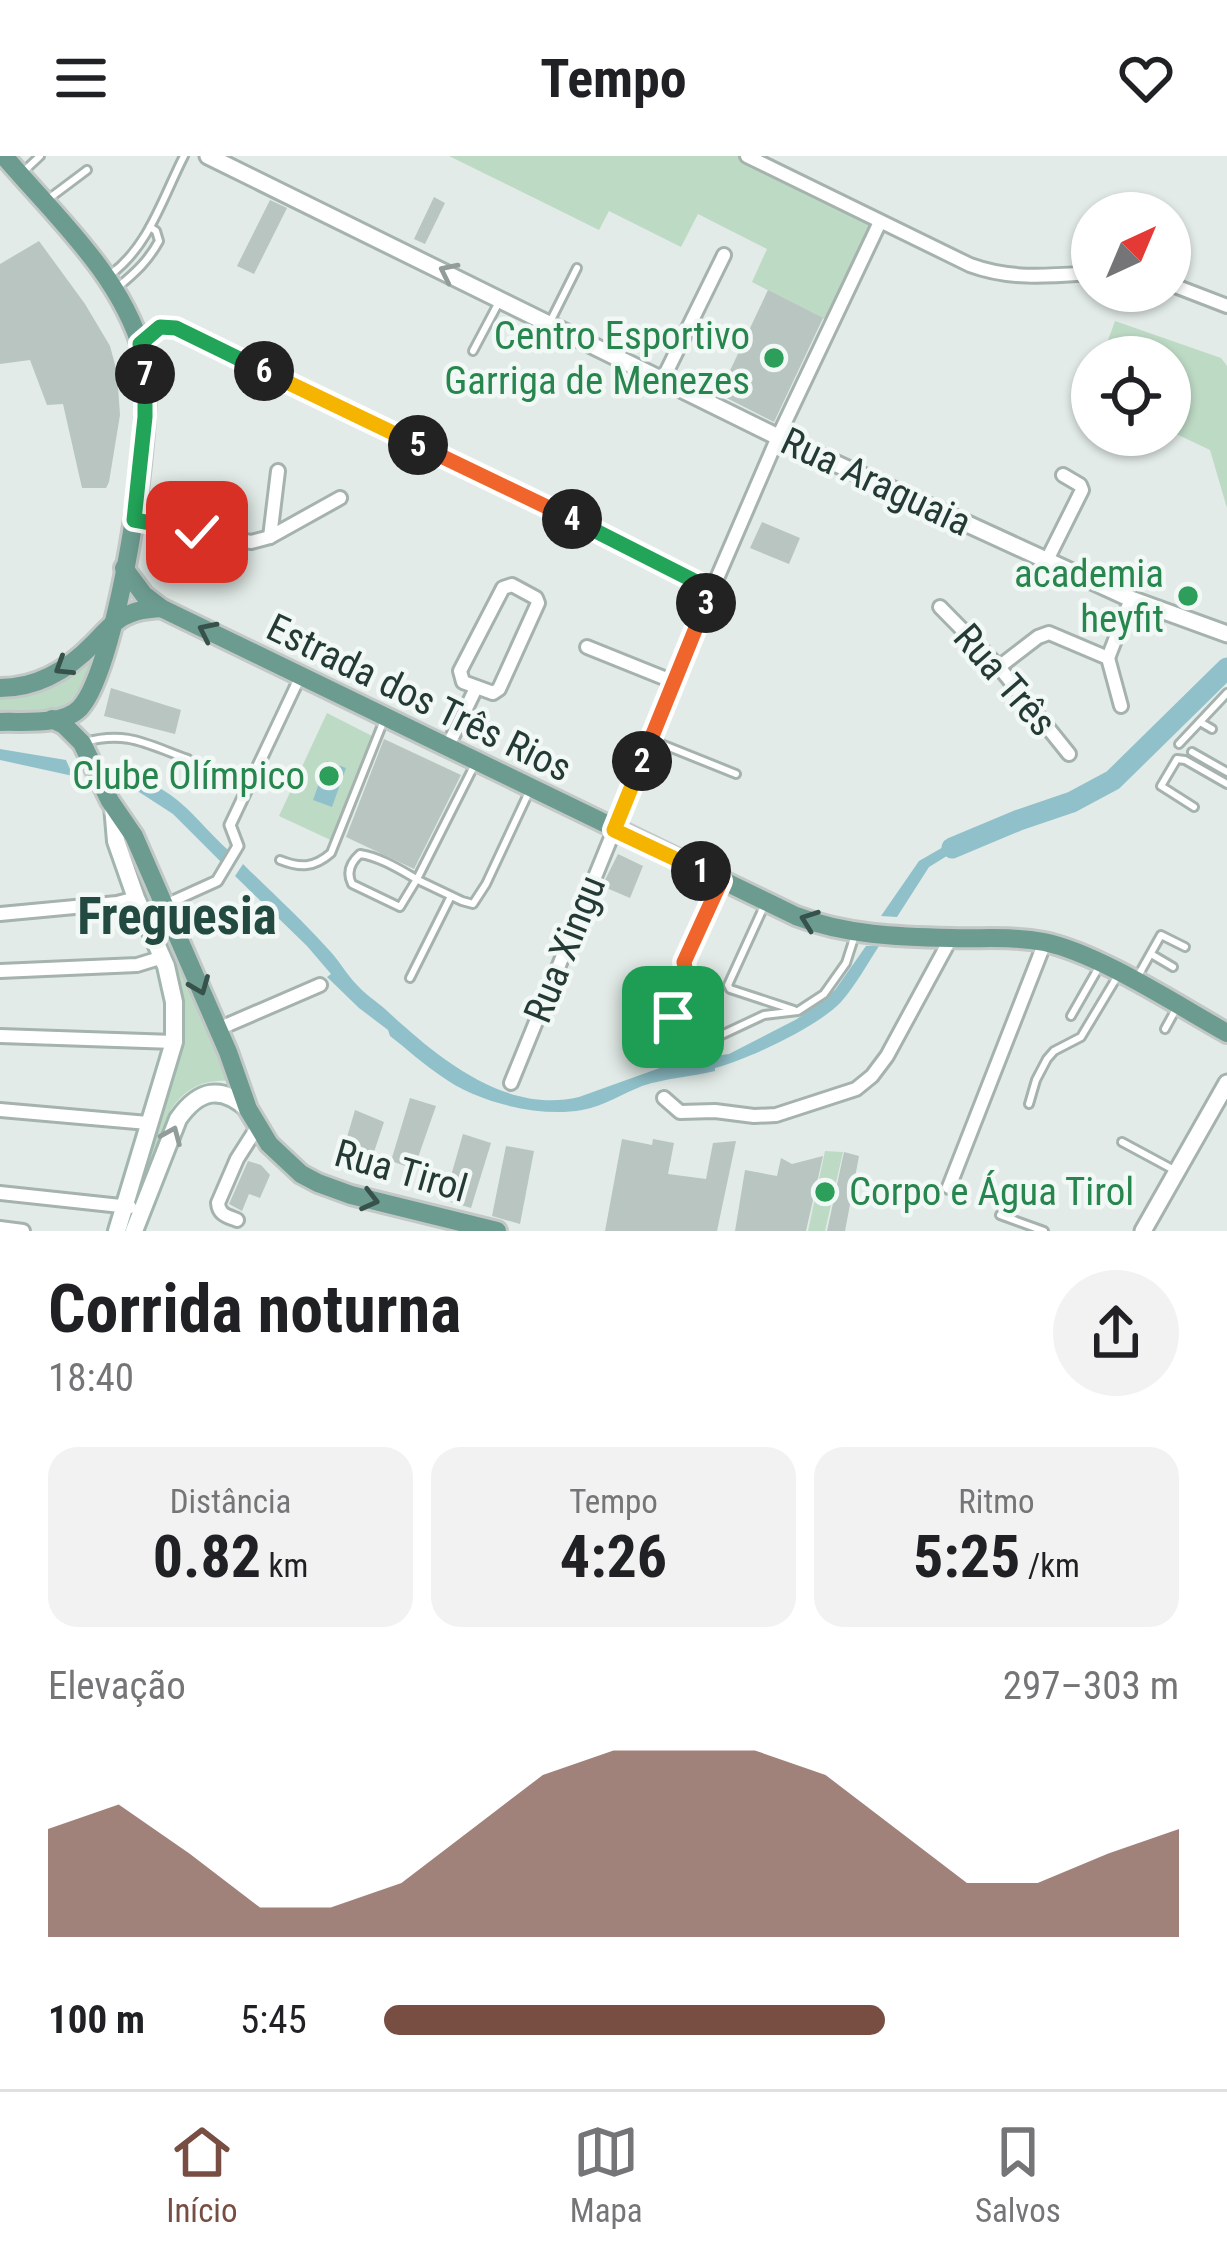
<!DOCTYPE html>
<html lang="pt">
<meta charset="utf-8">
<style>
:root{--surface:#fff;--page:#f2f2f2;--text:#202124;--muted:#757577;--line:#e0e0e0;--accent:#784e43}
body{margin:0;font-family:"Roboto Condensed",sans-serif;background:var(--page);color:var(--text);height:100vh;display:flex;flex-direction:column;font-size:45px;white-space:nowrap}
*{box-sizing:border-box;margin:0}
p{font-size:39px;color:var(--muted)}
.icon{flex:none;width:66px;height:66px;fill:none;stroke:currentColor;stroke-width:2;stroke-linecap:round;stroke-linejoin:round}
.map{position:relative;height:1075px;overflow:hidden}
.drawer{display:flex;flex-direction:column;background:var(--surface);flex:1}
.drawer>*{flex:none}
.needle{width:78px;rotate:44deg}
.tools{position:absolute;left:1071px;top:36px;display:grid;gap:24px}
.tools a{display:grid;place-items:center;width:120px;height:120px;border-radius:50%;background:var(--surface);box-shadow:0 3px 9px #0004;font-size:60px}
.pin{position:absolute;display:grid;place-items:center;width:102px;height:102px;color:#fff;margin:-51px;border-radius:24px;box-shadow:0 6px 18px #0006}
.km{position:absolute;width:60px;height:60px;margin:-30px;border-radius:50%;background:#222;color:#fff;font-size:33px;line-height:60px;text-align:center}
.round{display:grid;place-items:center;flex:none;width:126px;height:126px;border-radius:63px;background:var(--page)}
.headline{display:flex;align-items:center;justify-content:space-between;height:204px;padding:0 48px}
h1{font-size:66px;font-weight:700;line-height:90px}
.figures{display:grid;grid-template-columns:repeat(3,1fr);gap:18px;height:204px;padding:12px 48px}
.figures div{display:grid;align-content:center;border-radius:30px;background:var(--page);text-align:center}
.figures b{font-size:60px;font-weight:700}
.figures small{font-size:33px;font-weight:400}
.figures p{font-size:33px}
.chart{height:336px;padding:24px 48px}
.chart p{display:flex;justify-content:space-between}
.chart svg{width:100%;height:216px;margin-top:12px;fill:var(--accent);opacity:.7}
ul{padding:0 48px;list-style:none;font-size:39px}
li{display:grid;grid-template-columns:192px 144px 1fr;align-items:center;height:90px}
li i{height:30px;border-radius:15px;background:var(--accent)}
header{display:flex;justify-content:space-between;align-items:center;height:156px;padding:0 48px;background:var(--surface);font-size:54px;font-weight:700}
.menu{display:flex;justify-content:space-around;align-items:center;height:168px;border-top:3px solid var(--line);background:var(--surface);font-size:33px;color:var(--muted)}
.menu a{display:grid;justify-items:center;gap:6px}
.menu .selected{color:var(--accent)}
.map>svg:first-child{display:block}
</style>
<header><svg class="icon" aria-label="menu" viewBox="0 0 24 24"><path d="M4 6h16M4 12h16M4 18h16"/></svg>Tempo<svg class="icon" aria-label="heart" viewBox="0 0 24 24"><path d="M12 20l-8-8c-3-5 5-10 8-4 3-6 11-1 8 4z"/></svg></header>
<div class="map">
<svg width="1227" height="1075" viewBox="0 0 1227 1075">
<rect width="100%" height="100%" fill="#e2ebe7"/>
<!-- green -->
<g fill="#bddac5">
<polygon points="449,0 743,0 877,65 830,166 752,126 767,93 698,58 681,91 609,55 599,74"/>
<polygon points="1115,165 1221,202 1227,210 1227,352 1210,294 1170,275 1170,201 1102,201"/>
<path d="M101,489C68,556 76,555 0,559V538Z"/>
<polygon points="327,557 374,581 337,687 279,660"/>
<path d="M143,724L231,925C204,923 187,931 171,953L138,1043L134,1041V1034C158,965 196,893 177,819C169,790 153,761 142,733L140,726Z"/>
<polygon points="825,995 843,996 825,1075 808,1075"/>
</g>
<!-- water -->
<g fill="#90c1ca">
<polygon points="0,593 66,604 73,620 0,604"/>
<polygon points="327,605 346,612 332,651 313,644"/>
<path d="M133,620C182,637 194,663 228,694L221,706L173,658L136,634Z"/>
<polygon points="976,682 929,711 897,761 881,760 919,705 945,690"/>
<path d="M243,708C271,736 301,763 328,793C339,804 346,818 357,829C365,838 376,845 385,853C435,899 504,959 579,941L682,904L729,898L797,863L835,834L866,790H879C867,808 856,829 841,846C819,870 747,904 715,912V915C691,921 666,922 642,930C622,938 604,950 582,954C539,962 476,946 441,920C423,908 407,893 390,880L388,874L359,852L327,821L331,818L307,790L235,720Z"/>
</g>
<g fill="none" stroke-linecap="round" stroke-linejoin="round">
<!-- river -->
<polyline stroke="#90c1ca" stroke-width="21" points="952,692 1019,664 1072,646 1113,624 1227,512"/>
</g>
<!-- building -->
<g fill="#b8c5c0">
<polygon points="434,41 445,47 425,88 414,83"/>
<polygon points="270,44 287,52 254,118 237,110"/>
<polygon points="39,85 85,148 110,190 117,216 120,259 109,326 106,332 82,332 63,248 47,249 30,204 0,208 0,108"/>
<polygon points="768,134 823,162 774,266 719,238"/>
<polygon points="762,366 800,382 789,408 750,392"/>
<polygon points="111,532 181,554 175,578 104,560"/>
<polygon points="384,583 461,619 414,713 346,681"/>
<polygon points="618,698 643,710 630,742 602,730"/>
<polygon points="410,942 436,950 414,1013 391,1005"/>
<polygon points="355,954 384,966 368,1014 340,1005"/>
<polygon points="463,978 491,987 471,1052 444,1044"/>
<polygon points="622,983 652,989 653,983 674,987 668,1018 706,1023 713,987 736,985 717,1075 605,1075"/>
<polygon points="506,990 534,995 520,1068 492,1060"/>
<polygon points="844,996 859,1000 845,1075 827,1075"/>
<polygon points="823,1000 806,1075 735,1075 745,1014 777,1020 781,1002 792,1008"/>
<polygon points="248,1005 261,1009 270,1019 260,1042 249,1038 242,1055 229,1048"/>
</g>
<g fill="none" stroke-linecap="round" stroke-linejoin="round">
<!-- service casing -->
<g stroke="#a5b2ae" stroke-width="12">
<g id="service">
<polyline points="23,16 40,0"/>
<polyline points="47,44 87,14"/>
<path d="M111,118C149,90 163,41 184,0"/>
<path d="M118,131C136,116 148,105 159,85L156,75L150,71"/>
<polyline points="551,164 577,112"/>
<polyline points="473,195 499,146"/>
<polyline points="197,379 195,394 218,402"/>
<polyline points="1200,566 1212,573"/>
<polyline points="654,585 736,618"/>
<path d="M85,586C127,574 148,589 188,603"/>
<polyline points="1179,588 1227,537"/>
<polyline points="1192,596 1227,616"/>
<path d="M474,610L417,723L400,751L352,728C346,716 351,706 360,698C381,701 402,715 420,725L462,745L473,748L486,728L529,636"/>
<polyline points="1194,651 1161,630 1177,603 1185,604 1227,628"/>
<path d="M280,704C300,712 314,712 331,697L384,564"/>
<polyline points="765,748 728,829 730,833 794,854"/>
<polyline points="1151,798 1173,811"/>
<polyline points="1138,820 1161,779 1185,791"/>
<polyline points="410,822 451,740"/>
<polyline points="1071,860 1099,811"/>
<polyline points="673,861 688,829 684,806 720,728"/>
<polyline points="1165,873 1176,853"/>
<polyline points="698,890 764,859 798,855 824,838 846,807 855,779"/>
<polyline points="1029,948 1036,924 1047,903 1054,895 1081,881 1117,821"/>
<polyline points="1122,986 1174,1014"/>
<polyline points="1000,1059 1044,1075"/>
</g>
</g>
<!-- pedestrian casing -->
<g stroke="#a5b2ae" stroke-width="15">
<polyline id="pedestrian" points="164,749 217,725 238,690 230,669 300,521"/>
</g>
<!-- minor casing -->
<g stroke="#a5b2ae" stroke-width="18">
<g id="minor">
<path d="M747,0L970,109C1011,124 1049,120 1092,117"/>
<polyline points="1170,128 1227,150"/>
<polyline points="140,188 160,171 176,172 712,434"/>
<polyline points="663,223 724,99"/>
<polyline points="134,364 251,386 270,381 340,342"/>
<polyline points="270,381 278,315"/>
<polyline points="1047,404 1082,334 1080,329 1063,319"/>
<polygon points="512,429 536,442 538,447 499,533 493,537 463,526 460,515 503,432"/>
<polyline points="940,451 999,511 1069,598"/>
<polyline points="587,491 674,526"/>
<polyline points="1108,502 1131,443"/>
<polyline points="999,511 1038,481 1049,477 1108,502 1121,550"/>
<polyline points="447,592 476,532"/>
<polyline points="0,758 117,747 136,742"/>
<polyline points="0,815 137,809 163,801"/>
<polyline points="218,873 320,829"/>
<polyline points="0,880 174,886"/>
<polyline points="511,927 712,434 778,281 880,66"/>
<polyline points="664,942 680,956 715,955 754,960 776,959 856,933 872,920 887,900 951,782"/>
<polyline points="0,954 148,967"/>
<polyline points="949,1031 1045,786"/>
<polyline points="0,1037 130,1051"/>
<path d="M237,1064C227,1060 219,1059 218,1047L237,1003L258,970"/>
<polyline points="0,1072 23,1075"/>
</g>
</g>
<!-- tertiary casing -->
<g stroke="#a5b2ae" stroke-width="21">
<g id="tertiary">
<polyline points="208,0 778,281 1131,443 1227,478"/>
<polyline points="1143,1075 1227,927"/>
</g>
</g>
<!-- secondary casing -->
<g stroke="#a2b5ae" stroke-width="22">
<g id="secondary">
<polyline points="113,650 116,685 136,742 166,810 174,846 174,886 117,1075"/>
<path d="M134,1075L178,963C199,933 221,929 248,953"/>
</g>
</g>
<!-- primary casing -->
<g stroke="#c2c8c6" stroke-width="24">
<g id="primary">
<path d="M124,412L144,439L161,452L796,760C845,779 899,781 951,782C983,783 1013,780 1044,786C1098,797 1177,849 1227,877"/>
<path d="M0,532C37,532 69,513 94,487C106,475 116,462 132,457C141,453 151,453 161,452"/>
<polyline points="52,563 64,569 82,587 110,645 134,680 228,896 248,953 269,988 301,1018 318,1027 351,1039 497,1075"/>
<path d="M0,566C23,565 63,570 80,552C119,510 158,249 142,194C120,118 54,59 4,0"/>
</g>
</g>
<!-- service -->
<use href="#service" stroke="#fff" stroke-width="6"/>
<!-- pedestrian -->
<use href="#pedestrian" stroke="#fff" stroke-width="9"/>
<!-- minor -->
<use href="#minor" stroke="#fff" stroke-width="12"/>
<!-- tertiary -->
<use href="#tertiary" stroke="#fff" stroke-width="15"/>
<!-- secondary -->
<use href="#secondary" stroke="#fff" stroke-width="16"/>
<!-- primary -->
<use href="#primary" stroke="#6c9b8f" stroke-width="18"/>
</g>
<!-- one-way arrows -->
<defs><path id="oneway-chevron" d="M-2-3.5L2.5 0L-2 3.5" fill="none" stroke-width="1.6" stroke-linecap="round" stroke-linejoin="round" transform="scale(3)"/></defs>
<g stroke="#929c9a">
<use href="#oneway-chevron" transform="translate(448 116) rotate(-154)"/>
<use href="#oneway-chevron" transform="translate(172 979) rotate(-67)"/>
</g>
<g stroke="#36524b">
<use href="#oneway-chevron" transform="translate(207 475) rotate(-154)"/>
<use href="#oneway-chevron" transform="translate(63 511) rotate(148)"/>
<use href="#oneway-chevron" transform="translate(809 764) rotate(-160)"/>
<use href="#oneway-chevron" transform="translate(200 830) rotate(68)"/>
<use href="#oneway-chevron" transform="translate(370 1044) rotate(14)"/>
</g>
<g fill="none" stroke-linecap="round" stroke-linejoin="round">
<!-- split-1 casing -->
<g stroke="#fff" stroke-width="24">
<polyline id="split-1" points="673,861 688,829 684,806 721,725 701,715"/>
</g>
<!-- split-2 casing -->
<g stroke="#fff" stroke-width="24">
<polyline id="split-2" points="642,605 614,674 701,715"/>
</g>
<!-- split-3 casing -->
<g stroke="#fff" stroke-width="24">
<polyline id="split-3" points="642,605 706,447"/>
</g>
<!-- split-4 casing -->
<g stroke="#fff" stroke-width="24">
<polyline id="split-4" points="572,363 712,434 706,447"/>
</g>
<!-- split-5 casing -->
<g stroke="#fff" stroke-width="24">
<polyline id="split-5" points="418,289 572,363"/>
</g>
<!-- split-6 casing -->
<g stroke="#fff" stroke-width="24">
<polyline id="split-6" points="264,215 418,289"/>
</g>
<!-- split-7 casing -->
<g stroke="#fff" stroke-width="24">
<polyline id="split-7" points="145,218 140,188 160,171 176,172 264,215"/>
</g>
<!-- split-8 casing -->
<g stroke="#fff" stroke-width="24">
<polyline id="split-8" points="145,218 145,261 134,364 157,368"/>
</g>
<!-- split-9 casing -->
<g stroke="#fff" stroke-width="24">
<polyline id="split-9" points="157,368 197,376"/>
</g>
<!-- split-1 -->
<use href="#split-1" stroke="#f0652b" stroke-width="15"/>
<!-- split-2 -->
<use href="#split-2" stroke="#f5b400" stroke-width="15"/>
<!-- split-3 -->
<use href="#split-3" stroke="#f0652b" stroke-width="15"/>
<!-- split-4 -->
<use href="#split-4" stroke="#22a559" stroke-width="15"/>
<!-- split-5 -->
<use href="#split-5" stroke="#f0652b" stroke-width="15"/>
<!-- split-6 -->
<use href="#split-6" stroke="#f5b400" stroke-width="15"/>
<!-- split-7 -->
<use href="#split-7" stroke="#22a559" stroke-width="15"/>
<!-- split-8 -->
<use href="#split-8" stroke="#22a559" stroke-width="15"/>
<!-- split-9 -->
<use href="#split-9" stroke="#f5b400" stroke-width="15"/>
</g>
<!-- markers -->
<g fill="#2e9e5b" stroke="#f2f8f5" stroke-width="4.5">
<circle cx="774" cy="202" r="12"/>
<circle cx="1188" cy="440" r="12"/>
<circle cx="329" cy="620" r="12"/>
<circle cx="825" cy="1036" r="12"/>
</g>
<g text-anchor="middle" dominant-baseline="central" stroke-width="9" stroke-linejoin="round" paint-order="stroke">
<!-- leisure labels -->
<g font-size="39" fill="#27864d" stroke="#f2f8f5" text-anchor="end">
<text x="750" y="180">Centro Esportivo<tspan x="750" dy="45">Garriga de Menezes</tspan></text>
<text x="1164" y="418">academia<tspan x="1164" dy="45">heyfit</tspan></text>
<text x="305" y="620">Clube Olímpico</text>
<text x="849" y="1036" text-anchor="start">Corpo e Água Tirol</text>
</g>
<!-- street labels -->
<g font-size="39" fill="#243a34" stroke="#f2f8f5">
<text transform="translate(876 326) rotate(25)">Rua Araguaia</text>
<text transform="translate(1005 524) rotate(49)">Rua Três</text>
<text transform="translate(419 542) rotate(26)">Estrada dos Três Rios</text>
<text transform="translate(565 793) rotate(-68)">Rua Xingu</text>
<text transform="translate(401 1015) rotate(16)">Rua Tirol</text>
</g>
<!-- district labels -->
<g font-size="51" font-weight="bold" fill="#224a40" stroke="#f2f8f5">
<text x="177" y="760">Freguesia</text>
</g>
</g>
</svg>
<div class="tools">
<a><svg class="needle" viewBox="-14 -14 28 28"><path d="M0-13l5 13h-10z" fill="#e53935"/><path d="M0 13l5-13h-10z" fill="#757577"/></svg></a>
<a><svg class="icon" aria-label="locate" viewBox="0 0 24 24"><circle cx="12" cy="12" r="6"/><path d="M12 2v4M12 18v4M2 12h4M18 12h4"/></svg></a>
</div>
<div class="pin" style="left:673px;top:861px;background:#1e9e55"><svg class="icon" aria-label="arrive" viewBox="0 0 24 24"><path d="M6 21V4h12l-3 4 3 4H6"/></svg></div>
<div class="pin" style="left:197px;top:376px;background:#d93025"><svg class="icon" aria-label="check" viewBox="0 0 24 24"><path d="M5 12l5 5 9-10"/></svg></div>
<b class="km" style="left:701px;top:715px">1</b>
<b class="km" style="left:642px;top:605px">2</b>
<b class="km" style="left:706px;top:447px">3</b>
<b class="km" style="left:572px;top:363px">4</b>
<b class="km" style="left:418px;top:289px">5</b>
<b class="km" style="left:264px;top:215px">6</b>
<b class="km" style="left:145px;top:218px">7</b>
</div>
<section class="drawer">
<div class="headline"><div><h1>Corrida noturna</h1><p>18:40</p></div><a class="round"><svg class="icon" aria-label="share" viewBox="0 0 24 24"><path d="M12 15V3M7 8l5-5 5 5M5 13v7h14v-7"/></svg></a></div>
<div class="figures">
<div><p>Distância</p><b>0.82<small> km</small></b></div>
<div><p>Tempo</p><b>4:26</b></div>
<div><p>Ritmo</p><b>5:25<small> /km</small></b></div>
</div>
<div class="chart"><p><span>Elevação</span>297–303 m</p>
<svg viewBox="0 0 160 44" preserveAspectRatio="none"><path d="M0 44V22L10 17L20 27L30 38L40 38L50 33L60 22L70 11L80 6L90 6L100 6L110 11L120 22L130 33L140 33L150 27L160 22V44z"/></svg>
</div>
<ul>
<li><b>100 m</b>5:45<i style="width:63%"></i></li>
</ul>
</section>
<nav class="menu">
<a class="selected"><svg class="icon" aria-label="home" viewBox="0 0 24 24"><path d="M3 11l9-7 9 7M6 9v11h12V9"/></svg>Início</a>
<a><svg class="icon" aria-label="map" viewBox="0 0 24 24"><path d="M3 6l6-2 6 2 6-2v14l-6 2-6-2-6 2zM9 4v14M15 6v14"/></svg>Mapa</a>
<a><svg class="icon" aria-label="saved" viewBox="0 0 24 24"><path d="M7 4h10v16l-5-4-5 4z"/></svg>Salvos</a>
</nav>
